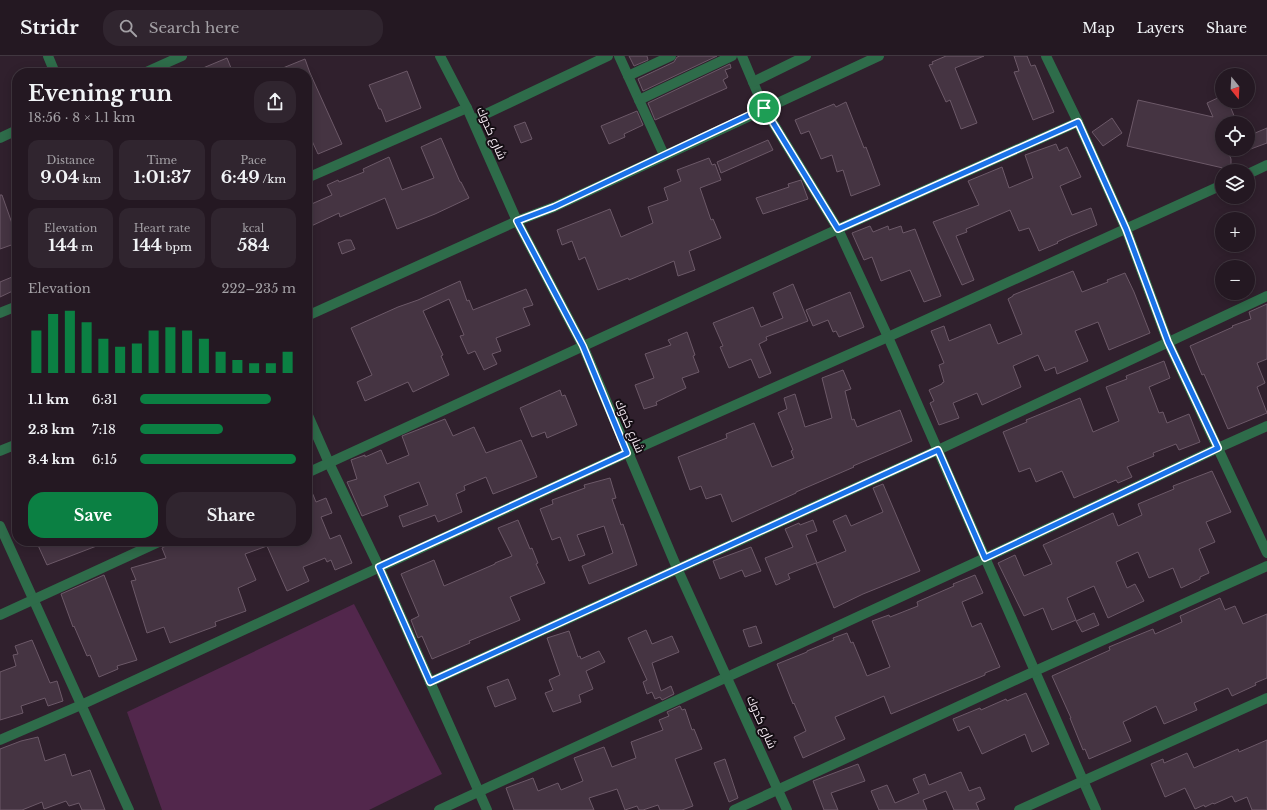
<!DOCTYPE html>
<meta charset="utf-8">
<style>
:root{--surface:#241822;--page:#30252f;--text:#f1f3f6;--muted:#a3a0a5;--line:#413740;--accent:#0b8043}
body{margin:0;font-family:"Libre Baskerville",Cairo,serif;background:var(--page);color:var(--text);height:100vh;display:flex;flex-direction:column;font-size:15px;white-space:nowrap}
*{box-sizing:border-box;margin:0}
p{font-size:13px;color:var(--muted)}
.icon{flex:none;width:22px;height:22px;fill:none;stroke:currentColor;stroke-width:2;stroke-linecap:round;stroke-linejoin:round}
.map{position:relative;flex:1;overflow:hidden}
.details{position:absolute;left:12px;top:12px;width:300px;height:478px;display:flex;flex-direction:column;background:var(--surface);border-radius:16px;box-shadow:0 2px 10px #0003,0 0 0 1px var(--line)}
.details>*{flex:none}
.needle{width:26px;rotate:162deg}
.buttons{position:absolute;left:1215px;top:12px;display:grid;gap:8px}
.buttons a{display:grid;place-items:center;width:40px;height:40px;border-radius:50%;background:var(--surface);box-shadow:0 2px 10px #0003,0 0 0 1px var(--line);font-size:20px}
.pin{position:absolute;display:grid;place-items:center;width:34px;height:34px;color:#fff;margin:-17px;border:2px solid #fff;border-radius:50%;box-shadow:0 1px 4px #0007}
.round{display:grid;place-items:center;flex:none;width:42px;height:42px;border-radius:16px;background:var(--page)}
.headline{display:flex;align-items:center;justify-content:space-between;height:68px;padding:0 16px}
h1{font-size:22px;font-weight:700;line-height:30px}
.stats{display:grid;grid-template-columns:repeat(3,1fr);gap:6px;height:68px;padding:4px 16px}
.stats div{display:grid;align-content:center;border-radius:10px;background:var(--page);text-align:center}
.stats b{font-size:17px;font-weight:700}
.stats small{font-size:11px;font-weight:400}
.stats p{font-size:11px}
.chart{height:112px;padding:8px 16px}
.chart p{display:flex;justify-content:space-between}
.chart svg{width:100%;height:72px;margin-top:4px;stroke:var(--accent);stroke-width:6}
.button{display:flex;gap:8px;margin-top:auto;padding:8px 16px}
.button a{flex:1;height:46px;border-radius:16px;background:var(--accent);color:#fff;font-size:16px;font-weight:700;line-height:46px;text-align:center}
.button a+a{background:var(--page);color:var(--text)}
ul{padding:0 16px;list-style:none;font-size:13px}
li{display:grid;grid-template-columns:64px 48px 1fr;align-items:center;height:30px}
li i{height:10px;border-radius:5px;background:var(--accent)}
header{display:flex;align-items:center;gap:24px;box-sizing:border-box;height:56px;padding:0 20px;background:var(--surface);border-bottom:1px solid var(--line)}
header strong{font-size:19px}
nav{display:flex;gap:22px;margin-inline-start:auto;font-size:14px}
.search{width:280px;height:36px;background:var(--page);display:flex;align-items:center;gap:10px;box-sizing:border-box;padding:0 14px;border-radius:16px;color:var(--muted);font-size:15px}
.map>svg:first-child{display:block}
</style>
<header>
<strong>Stridr</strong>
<div class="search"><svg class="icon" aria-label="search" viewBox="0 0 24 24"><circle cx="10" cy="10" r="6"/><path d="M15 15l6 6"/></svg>Search here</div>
<nav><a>Map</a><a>Layers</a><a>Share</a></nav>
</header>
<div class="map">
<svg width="1267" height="754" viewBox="0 0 1267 754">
<rect width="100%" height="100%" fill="#30202d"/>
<!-- green -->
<polygon fill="#52274c" points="354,548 442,718 369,754 162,754 127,656"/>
<!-- building -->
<g fill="#453442" stroke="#6c5968">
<polygon points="629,0 647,0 648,4 634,10"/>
<polygon points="680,0 717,0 643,35 638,23 674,6 677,1"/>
<polygon points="946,0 984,0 955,12 977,67 961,73 950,44 946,46 929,9 933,8 932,6"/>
<polygon points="1014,0 1027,0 1031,10 1035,9 1054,56 1033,64 1014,16 1019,15"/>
<polygon points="227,2 233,17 191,17"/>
<polygon points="305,3 310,17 342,88 318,98 307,74 307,17 273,16"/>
<polygon points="730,8 731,12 725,14 728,21 723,24 727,32 655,64 648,47"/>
<polygon points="407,15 421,52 386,66 381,53 379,53 369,29"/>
<polygon points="1222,40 1222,45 1228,45 1237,67 1222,67 1222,93 1227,93 1231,103 1231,108 1223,112 1127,90 1138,44 1213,61 1207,47"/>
<polygon points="846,46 864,92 866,91 880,129 851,140 843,114 837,116 832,99 821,103 809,75 801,78 795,64 834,48 836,51"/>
<polygon points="637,55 643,69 624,78 625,81 609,88 601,70"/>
<polygon points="1112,62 1122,77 1103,90 1092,76"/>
<polygon points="525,66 532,83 521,87 514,70"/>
<polygon points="1267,72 1267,87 1248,94 1248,80"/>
<polygon points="441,82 460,126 461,126 469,142 435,158 397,173 385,142 340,161 339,157 307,172 307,150 332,139 327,129 338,124 339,126 364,116 363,113 389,101 402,134 434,122 421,91"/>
<polygon points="768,84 773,94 721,117 717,106"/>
<polygon points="1056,88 1059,95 1067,91 1081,121 1060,130 1072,159 1091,152 1097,169 1068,181 1057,186 1058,187 1039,195 1029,172 1019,175 1010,154 966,173 967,176 956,180 974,224 962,229 933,166 979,149 968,125 1002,111 1009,132 1033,122 1025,99"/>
<polygon points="709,102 712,109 715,108 721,124 700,132 711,164 713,163 721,182 689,195 695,214 678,220 674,205 629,224 628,222 598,234 585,201 579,204 572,185 562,189 557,174 610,153 621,181 653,167 648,151 668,144 664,132 681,125 677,114"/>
<polygon points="801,124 808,143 763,158 756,142 789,131 788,128"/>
<polygon points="0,139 2,139 14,173 17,172 17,187 0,193"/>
<polygon points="870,170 873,176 888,170 889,174 901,170 903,177 915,173 941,240 924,246 910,214 881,225 872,201 864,204 852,177"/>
<polygon points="346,184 351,184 355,193 342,198 338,187"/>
<polygon points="1073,215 1082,236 1108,226 1107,224 1125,217 1134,236 1150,277 1109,294 1098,266 1075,275 1088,305 1057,318 1055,311 1045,315 1038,299 1013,310 1021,331 982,349 977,337 953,347 959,362 939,369 930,347 934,345 929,334 942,328 942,327 944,326 939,309 944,307 931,275 944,270 949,285 990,268 998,288 1022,278 1008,243 1013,240 1013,239"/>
<polygon points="17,219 17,233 0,241 0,226"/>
<polygon points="460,225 467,245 469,244 473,254 526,233 533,249 523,252 530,269 496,282 501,295 492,298 497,308 484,314 475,295 468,298 460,280 464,279 449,243 423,255 443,299 441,300 449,319 413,336 408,326 365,345 357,326 372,319 351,272 398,251 418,244"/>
<polygon points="793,228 808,265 766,281 767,284 759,288 771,317 759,322 751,303 729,312 720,291 723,290 713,267 753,251 761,271 783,262 773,237"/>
<polygon points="850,236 864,271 839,281 836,275 833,276 828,264 813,270 806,254"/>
<polygon points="1267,248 1267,303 1257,307 1265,327 1257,331 1267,357 1228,373 1204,318 1202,319 1190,290 1233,271 1232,270 1251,263 1249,256"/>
<polygon points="687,276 695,299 693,300 699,316 682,322 686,332 656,346 657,349 644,353 635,329 654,322 645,298 671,289 668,284"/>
<polygon points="1164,305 1170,322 1149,331 1159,357 1163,356 1167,367 1189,358 1200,386 1179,394 1176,388 1153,397 1154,400 1127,411 1132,421 1118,427 1116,424 1074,442 1062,415 1036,426 1030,412 1019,416 1003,376 1027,366 1026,364 1080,342 1093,376 1119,365 1106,331 1127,323 1126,320"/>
<polygon points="843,314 851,333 845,335 852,364 854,363 857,371 900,354 912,385 853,410 854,411 796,436 796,437 732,466 721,438 706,443 701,430 690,434 678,401 727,382 726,378 754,367 772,411 794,402 791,395 793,394 778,357 787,353 784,342 795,338 805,371 832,362 822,322"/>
<polygon points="560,334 562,340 565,339 577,369 547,382 545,376 532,381 520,352"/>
<polygon points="445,363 453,380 474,371 486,397 521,384 537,421 493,438 486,421 464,430 465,434 456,438 462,456 438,466 435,459 403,471 399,460 428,449 419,426 384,440 388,450 362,460 347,426 357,423 351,404 365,399 365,401 381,394 387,408 409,399 402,380"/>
<polygon points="1212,415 1231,456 1206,466 1215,486 1199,493 1209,517 1200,521 1200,523 1181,532 1173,512 1149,522 1138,496 1116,506 1127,532 1135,528 1144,545 1108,562 1094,530 1067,542 1076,564 1052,574 1043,552 1024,560 998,507 1015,499 1024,520 1052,508 1043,489 1113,457 1118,470 1142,459 1138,448 1174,433 1173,430"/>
<polygon points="610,422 616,442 612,443 621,469 623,468 637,509 589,528 582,510 613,497 604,470 577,479 585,499 569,505 560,481 552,484 540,453 553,448 552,444 585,432 584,429"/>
<polygon points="307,424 316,446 326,442 332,457 321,461 330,483 340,479 352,507 335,514 331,504 327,506 325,502 303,511 309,525 287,535 267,490 245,498 256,524 238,532 246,555 215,566 216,570 170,587 164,571 147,577 131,525 136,524 131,512 166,502 162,492 175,485 307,485"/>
<polygon points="883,428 920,515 863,538 834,552 816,507 788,518 790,523 776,529 765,502 793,491 785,473 799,467 800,469 813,464 817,475 806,479 817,507 846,495 833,465 846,459 851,470 883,456 873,432"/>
<polygon points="518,464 530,493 532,492 538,507 536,508 545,527 510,541 520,564 469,585 470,587 432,603 422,580 418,582 411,564 419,560 401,518 434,504 444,530 495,508 495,507 512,500 498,472"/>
<polygon points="36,485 107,485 107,486 47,509"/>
<polygon points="751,491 761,515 745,521 742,514 720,523 713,505"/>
<polygon points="104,519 137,604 117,610 118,613 99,621 90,599 87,600 74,570 73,571 61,538"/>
<polygon points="975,519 983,537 962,546 972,571 981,567 1000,611 985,617 985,619 891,658 884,640 835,661 845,683 803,702 794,681 806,675 794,647 793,648 777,608 807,596 807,595 834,584 833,582 847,577 851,587 853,586 867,620 890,611 872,565 889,559 890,561 918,550 917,546 954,530 953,528"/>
<polygon points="1220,542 1225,554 1235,550 1243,568 1267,558 1267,622 1255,627 1256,629 1232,640 1228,632 1194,647 1197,654 1164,668 1156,650 1123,666 1131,685 1089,703 1085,693 1083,694 1070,662 1071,662 1052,620 1110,594 1109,591 1126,584 1153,573 1155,578 1182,566 1180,560"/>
<polygon points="1094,557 1099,569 1082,576 1076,565"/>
<polygon points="756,570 762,587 749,591 743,574"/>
<polygon points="646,574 652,588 672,580 679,596 652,607 661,635 671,630 674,638 662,644 660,641 655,643 652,636 647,638 643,626 647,624 628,582"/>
<polygon points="569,575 578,601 580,600 581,603 599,595 605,606 586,615 593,633 579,639 581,646 553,656 545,637 553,634 549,624 560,619 547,582"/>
<polygon points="32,584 50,627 57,625 63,645 48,650 45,642 21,650 23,657 0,664 0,616 16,610 13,599 18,598 15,590"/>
<polygon points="508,623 516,643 495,651 487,631"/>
<polygon points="1026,637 1049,688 1032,696 1025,678 982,698 969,670 958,675 953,663 980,652 981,654 1006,643 1007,645"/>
<polygon points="680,650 682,654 685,653 692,674 694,673 702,693 675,703 693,750 682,754 660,754 658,749 643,754 639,754 637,750 625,754 617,733 589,742 594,754 514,754 506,732 533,722 538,735 558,727 561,734 583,725 574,702 604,691 612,711 636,702 631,686 663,674 659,664 669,660 667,656"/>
<polygon points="38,681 45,705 65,698 72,720 90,714 105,754 82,754 79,747 69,750 66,745 44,753 42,746 22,754 0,754 0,693 21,685"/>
<polygon points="1267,684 1267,754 1252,754 1247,741 1235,746 1232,740 1214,748 1213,747 1205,751 1204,749 1195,753 1185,732 1165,741 1151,708 1163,703 1164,707 1187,697 1194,712 1238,693 1239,696"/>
<polygon points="725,703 738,742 729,746 714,707"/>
<polygon points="858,708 865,725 831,737 838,754 824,754 813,725"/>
<polygon points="961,716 969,735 980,731 985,743 976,747 979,754 954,754 946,735 923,744 927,754 879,754 871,735 887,729 895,747 919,737 913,723 925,718 929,729"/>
</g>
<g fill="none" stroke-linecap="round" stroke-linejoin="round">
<!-- minor -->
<g stroke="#2e6c4a" stroke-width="10">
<polyline points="48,0 55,17"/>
<polyline points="619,0 664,99"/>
<polyline points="742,0 764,52 838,173 888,281 1096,754"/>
<polyline points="1046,0 1078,66 1126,173 1168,286 1267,497"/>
<polyline points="144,17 182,0"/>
<polyline points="628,20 671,0"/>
<polyline points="753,26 806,0"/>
<polyline points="639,44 732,0"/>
<polyline points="473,64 608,0"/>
<polyline points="0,82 17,74"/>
<polyline points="1248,118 1267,109"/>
<polyline points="307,122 467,52"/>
<polyline points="517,165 554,151 879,0"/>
<polyline points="0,257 17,250"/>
<polyline points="307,357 329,407 379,511 487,754"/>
<polyline points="307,417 838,173 1078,66"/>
<polyline points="0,470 129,754"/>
<polyline points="0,559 161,485"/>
<polyline points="430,626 938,394 1267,240"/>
<polyline points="0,684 81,649 627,397 888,281 1222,129"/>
<polyline points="439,754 985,502 1218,392 1267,370"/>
<polyline points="734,754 1035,615 1267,510"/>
<polyline points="1019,754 1267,642"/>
</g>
<!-- tertiary -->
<g stroke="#2e6c4a" stroke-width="10">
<polyline points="440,0 467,52 517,165 583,290 677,512 787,754"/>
<polyline points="307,260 517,165"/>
<polyline points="0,395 17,388"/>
</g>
</g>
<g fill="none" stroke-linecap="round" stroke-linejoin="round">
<!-- route casing -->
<g stroke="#fff" stroke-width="8">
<polygon id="route" points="764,52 838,173 1078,66 1126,173 1168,286 1218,392 985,502 938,394 430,626 379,511 627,397 583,290 517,165 554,151"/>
</g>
<!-- route -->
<use href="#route" stroke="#1a73e8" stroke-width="5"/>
</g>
<g text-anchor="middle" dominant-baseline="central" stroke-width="4" stroke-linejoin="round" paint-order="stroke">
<!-- street labels -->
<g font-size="12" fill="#f6ebf4" stroke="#140d13">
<text transform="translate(492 77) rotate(66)">شارع كدوك</text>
<text transform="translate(630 370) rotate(67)">شارع كدوك</text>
<text transform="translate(762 666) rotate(66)">شارع كدوك</text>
</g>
</g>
</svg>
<div class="buttons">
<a><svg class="needle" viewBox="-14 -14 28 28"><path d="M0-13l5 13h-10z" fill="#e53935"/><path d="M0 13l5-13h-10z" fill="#a3a0a5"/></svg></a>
<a><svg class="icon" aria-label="locate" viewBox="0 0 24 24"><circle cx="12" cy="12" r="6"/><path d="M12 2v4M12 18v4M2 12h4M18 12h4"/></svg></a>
<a><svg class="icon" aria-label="layers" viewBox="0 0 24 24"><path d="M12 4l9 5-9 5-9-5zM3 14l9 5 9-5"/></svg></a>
<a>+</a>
<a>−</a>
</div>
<div class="pin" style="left:764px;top:52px;background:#1e9e55"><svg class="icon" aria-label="arrive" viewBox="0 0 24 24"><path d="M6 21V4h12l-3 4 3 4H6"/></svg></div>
<section class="details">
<div class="headline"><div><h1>Evening run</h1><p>18:56 · 8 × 1.1 km</p></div><a class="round"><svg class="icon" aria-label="share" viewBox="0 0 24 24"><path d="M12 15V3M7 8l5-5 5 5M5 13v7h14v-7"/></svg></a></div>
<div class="stats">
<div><p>Distance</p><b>9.04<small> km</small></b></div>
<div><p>Time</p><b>1:01:37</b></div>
<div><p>Pace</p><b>6:49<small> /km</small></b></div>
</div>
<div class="stats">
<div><p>Elevation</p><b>144<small> m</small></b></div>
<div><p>Heart rate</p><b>144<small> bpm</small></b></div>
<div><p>kcal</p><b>584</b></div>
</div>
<div class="chart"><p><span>Elevation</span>222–235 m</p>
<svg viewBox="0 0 160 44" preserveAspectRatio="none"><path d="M5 44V18M15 44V8M25 44V6M35 44V13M45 44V23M55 44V28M65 44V26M75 44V18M85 44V16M95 44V18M105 44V23M115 44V31M125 44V36M135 44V38M145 44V38M155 44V31"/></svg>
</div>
<ul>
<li><b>1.1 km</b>6:31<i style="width:84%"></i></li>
<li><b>2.3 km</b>7:18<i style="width:53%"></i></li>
<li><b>3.4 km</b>6:15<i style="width:100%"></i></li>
</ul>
<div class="button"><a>Save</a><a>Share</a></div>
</section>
</div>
